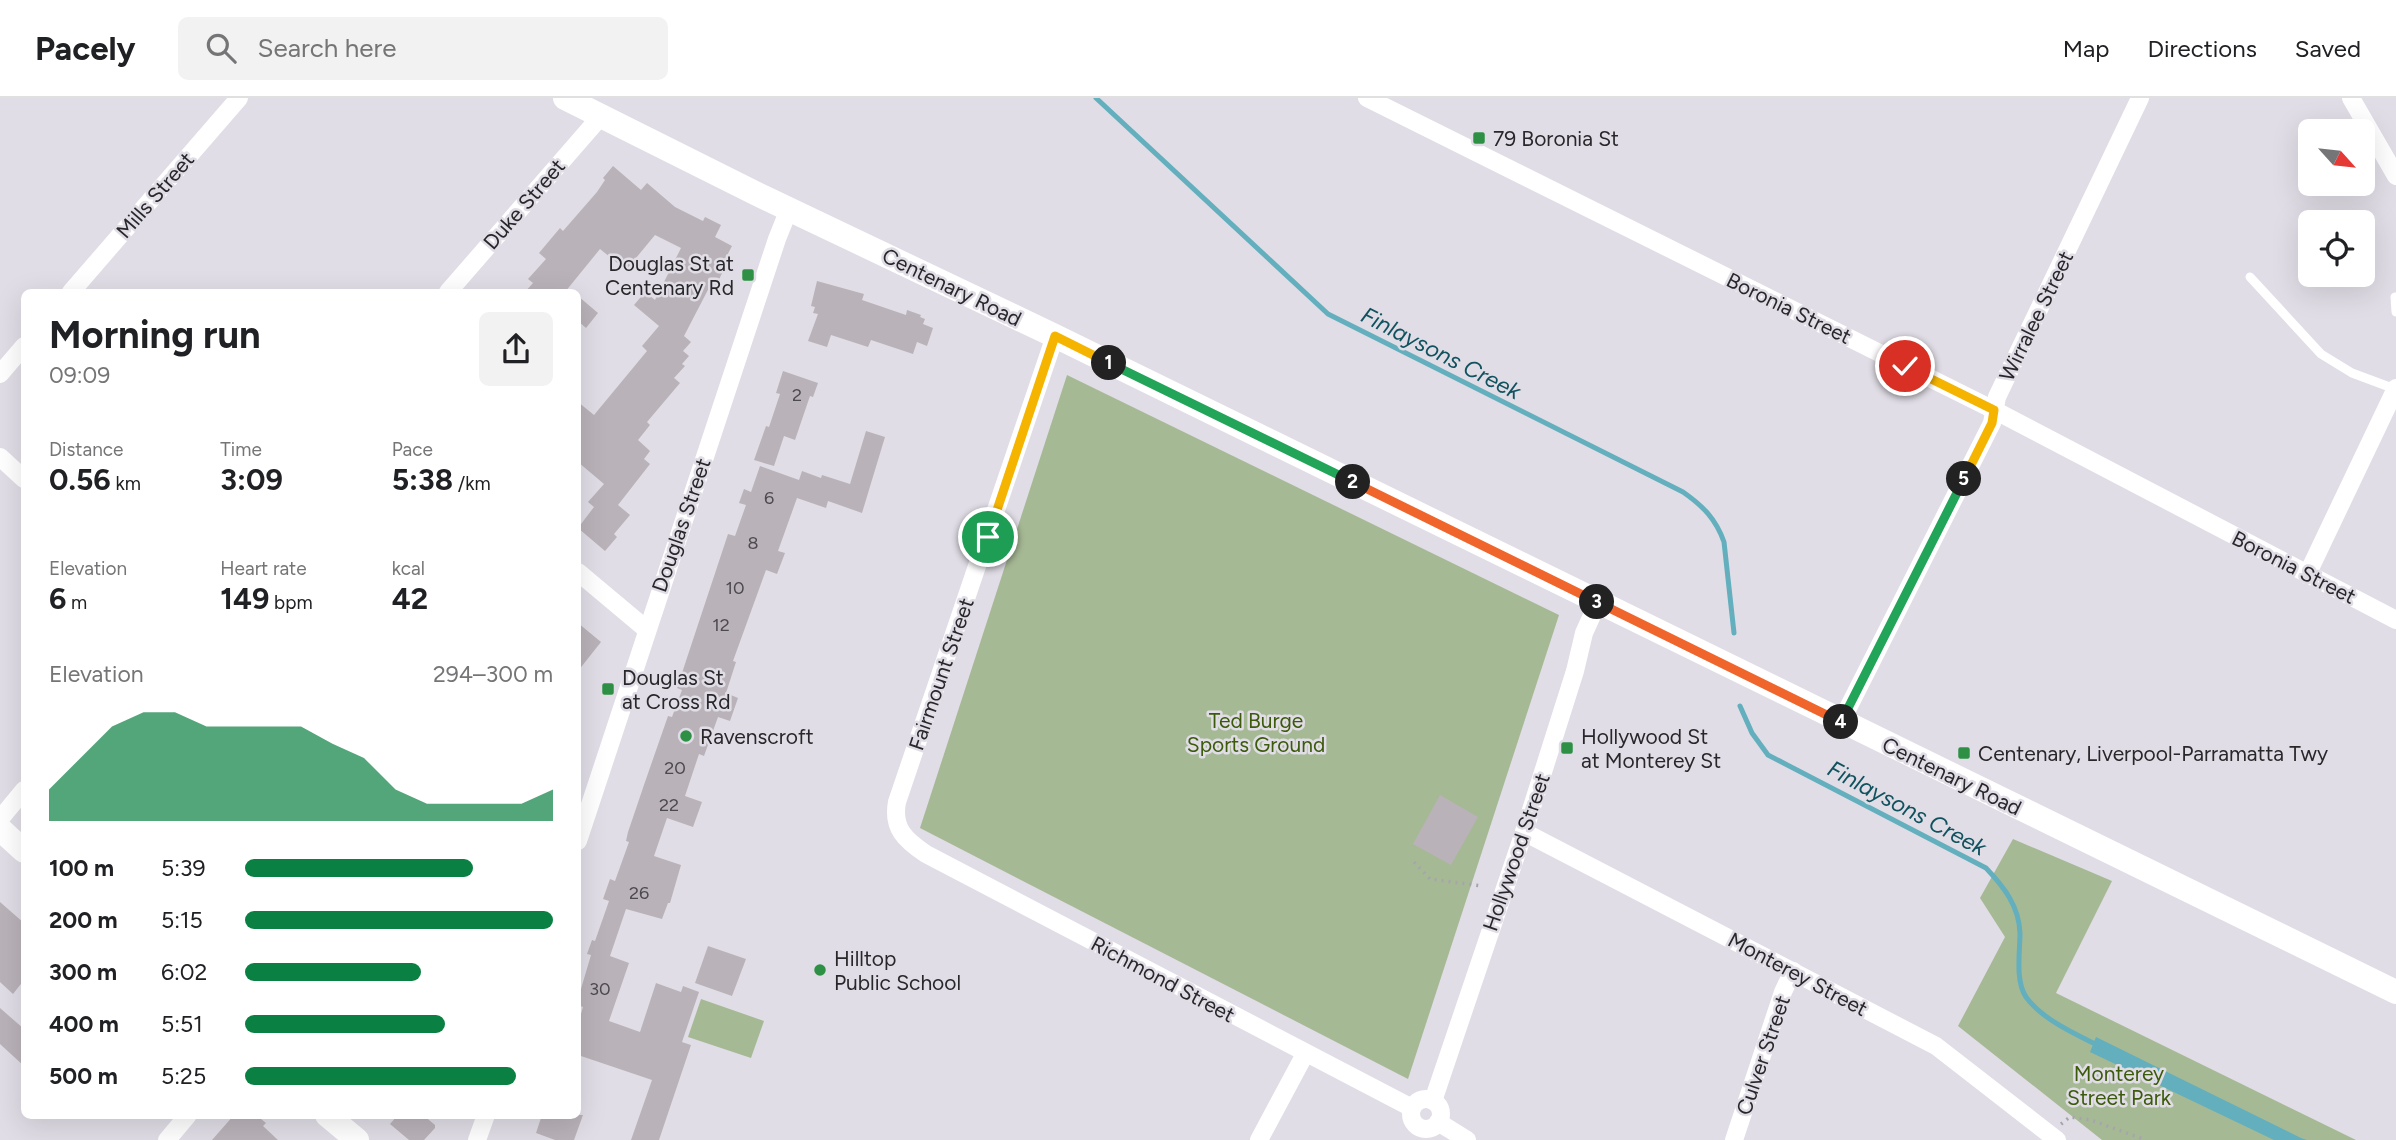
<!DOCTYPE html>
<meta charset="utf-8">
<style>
:root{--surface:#fff;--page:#f2f2f2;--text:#202124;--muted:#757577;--line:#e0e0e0;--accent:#0b8043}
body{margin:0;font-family:Figtree,sans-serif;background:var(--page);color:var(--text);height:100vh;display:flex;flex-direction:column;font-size:26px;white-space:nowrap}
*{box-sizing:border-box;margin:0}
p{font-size:23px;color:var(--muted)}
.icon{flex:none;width:38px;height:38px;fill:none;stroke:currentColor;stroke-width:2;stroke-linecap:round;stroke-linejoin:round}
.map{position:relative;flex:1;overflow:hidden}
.sheet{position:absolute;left:21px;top:191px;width:560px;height:830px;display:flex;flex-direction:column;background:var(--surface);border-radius:10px;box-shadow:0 7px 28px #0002}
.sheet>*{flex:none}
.needle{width:46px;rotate:117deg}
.fabs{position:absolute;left:2298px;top:21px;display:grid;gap:14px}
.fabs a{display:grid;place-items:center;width:77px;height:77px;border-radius:10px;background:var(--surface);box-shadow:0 7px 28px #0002;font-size:35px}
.pin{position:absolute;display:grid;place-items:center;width:60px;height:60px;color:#fff;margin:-30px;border:4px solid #fff;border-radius:50%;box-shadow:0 2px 7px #0007}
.km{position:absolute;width:35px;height:35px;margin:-18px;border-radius:50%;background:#222;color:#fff;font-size:19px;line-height:35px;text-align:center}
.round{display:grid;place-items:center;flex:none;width:74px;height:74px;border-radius:10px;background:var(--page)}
.overview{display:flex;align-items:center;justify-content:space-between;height:119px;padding:0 28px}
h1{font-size:38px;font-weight:700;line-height:52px}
.metrics{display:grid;grid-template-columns:repeat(3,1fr);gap:10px;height:119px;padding:7px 28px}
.metrics div{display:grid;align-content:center}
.metrics b{font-size:30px;font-weight:700}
.metrics small{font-size:19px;font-weight:400}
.metrics p{font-size:19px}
.chart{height:196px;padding:14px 28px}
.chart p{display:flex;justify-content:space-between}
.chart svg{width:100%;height:126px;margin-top:7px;fill:var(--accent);opacity:.7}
ul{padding:0 28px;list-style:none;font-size:23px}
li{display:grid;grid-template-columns:112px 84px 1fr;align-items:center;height:52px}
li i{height:18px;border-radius:9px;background:var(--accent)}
header{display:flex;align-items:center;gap:42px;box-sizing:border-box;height:98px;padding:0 35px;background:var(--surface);border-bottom:2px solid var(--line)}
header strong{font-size:33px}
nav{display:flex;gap:38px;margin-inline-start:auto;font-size:24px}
.search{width:490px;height:63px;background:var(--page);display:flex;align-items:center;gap:18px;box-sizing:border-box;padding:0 24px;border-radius:10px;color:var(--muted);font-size:26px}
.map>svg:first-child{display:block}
</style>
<header>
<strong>Pacely</strong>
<div class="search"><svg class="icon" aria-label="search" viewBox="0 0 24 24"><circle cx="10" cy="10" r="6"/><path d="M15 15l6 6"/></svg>Search here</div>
<nav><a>Map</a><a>Directions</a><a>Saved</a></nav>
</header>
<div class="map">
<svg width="2396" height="1042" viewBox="0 0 2396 1042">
<rect width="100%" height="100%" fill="#e0dde6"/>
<!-- green -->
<g fill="#a6b995">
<polygon points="1067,277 1559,517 1408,981 920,730"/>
<polygon points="2013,741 2112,783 2056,895 2356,1042 2102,1042 1958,928 2005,839 1980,800"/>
<polygon points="701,901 764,923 751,960 688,939"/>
</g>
<!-- water -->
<polygon fill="#63afbe" points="2096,939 2301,1040 2307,1042 2274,1042 2090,954"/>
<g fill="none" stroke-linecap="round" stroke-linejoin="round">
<!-- stream -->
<g stroke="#63afbe" stroke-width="5">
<path d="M1096,0L1328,216L1683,394C1703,408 1716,421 1724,444L1734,535"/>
<path d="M1740,608L1752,635L1768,657L1986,770C2004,789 2019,808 2020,835C2020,853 2015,883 2026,899C2042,921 2073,935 2097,947"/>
</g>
</g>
<!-- building -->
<g fill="#bab2b9">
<polygon points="613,68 641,92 647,85 675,109 703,123 705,119 721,127 715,139 732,148 720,171 723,173 716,188 711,186 684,238 691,244 683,253 689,258 682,266 685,268 674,280 680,285 647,324 650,327 638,342 650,353 644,361 650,366 618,407 630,417 614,436 617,439 605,453 578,430 594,409 588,404 604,386 578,364 578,304 594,317 647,253 642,248 659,228 634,207 645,194 655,202 681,150 655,137 626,172 600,151 565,194 525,194 533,185 528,181 546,161 539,155 560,130 563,133 597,94 605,82 603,80"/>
<polygon points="817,183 864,196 862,202 906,217 907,212 921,217 920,219 925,221 923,226 933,230 927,248 917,244 913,256 871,242 868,249 831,237 827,249 808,243 818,216 813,215 815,209 811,208"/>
<polygon points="578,198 598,215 586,230 578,223"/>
<polygon points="783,273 818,285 813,299 810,298 795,342 784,338 774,368 754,362 766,328 769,329 780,296 776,295"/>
<polygon points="866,333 885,339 862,415 828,403 826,410 797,400 778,453 785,455 777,476 766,472 733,563 736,564 726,595 738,600 730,623 718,619 704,658 699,656 685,698 702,704 693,729 667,720 654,758 681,767 670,805 668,805 662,821 626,811 610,858 629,865 609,923 640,934 656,885 681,894 683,888 699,894 682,944 691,947 659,1042 631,1042 652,982 578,957 578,926 583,909 578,907 578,901 591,857 587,856 592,842 595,843 609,803 603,801 610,781 615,783 629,744 626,743 628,734 645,684 668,618 672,619 682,592 677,590 728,436 735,438 746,407 739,405 744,391 751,394 760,368 799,382 802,373 821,380 822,377 850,386"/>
<polygon points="578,525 601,544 578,573"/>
<polygon points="1440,697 1478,719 1451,767 1413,746"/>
<polygon points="0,804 24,825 24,882 13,896 0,884"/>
<polygon points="708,848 746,861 732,898 695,885"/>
<polygon points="0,910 24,931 24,968 0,946"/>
<polygon points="234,1017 256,1017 266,1025 263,1028 278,1042 212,1042"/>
<polygon points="398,1017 423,1017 435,1027 435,1030 424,1042 409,1042 390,1026"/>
<polygon points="542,1017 583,1017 574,1042 555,1042 536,1035"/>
</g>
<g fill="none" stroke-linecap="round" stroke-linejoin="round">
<!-- path -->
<g stroke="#a7a5ac" stroke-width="3.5" stroke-dasharray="2 5" stroke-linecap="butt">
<polyline points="1414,764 1430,781 1482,788"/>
<polyline points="2061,1026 2070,1019 2091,1022 2146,1042"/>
</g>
<!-- lane -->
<g stroke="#fff" stroke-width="9">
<polyline points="2250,179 2321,256 2352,275 2395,291"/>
<polyline points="2395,199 2396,214"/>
</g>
<!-- street -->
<g stroke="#fff" stroke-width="18">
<polyline points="1367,0 1994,312 2396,522"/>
<polyline points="2351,0 2396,78"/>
<polyline points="71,194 239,0"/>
<polyline points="448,194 601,18"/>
<path d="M1055,238L897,704C892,730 905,742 926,756L1412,1010"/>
<polyline points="0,276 24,248"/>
<polyline points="0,359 24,381"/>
<polyline points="578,474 646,531"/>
<polyline points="2307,477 2396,290"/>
<polyline points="1841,624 1992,325 1997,299 2140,0"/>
<polyline points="0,721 24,692"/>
<polyline points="1524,734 1936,948 2057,1042"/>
<polyline points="578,743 777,141 789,111"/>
<circle cx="1426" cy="1016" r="15"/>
<polyline points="1433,1003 1524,734 1575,573 1584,535 1598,504"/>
<polyline points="1438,1024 1467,1042"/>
<polyline points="167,1042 188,1017"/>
<polyline points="477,1042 486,1017"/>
<polyline points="1259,1042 1305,956"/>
<polyline points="1734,1042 1783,894 1793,873"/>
</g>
<!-- secondary -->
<g stroke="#fff" stroke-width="24">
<polyline points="565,0 757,96 1055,238 2396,894"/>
<polyline points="0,731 24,753"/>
<polyline points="327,1017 357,1042"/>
</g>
</g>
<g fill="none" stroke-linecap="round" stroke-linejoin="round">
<!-- split-1 casing -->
<g stroke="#fff" stroke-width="14">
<polyline id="split-1" points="988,439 1055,238 1109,265"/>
</g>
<!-- split-2 casing -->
<g stroke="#fff" stroke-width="14">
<polyline id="split-2" points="1109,265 1353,384"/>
</g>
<!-- split-3 casing -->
<g stroke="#fff" stroke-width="14">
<polyline id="split-3" points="1353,384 1597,504"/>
</g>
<!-- split-4 casing -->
<g stroke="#fff" stroke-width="14">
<polyline id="split-4" points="1597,504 1841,624"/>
</g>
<!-- split-5 casing -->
<g stroke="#fff" stroke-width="14">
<polyline id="split-5" points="1841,624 1964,381"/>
</g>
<!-- split-6 casing -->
<g stroke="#fff" stroke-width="14">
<polyline id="split-6" points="1905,268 1994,312 1992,325 1964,381"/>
</g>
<!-- split-1 -->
<use href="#split-1" stroke="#f5b400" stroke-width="9"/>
<!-- split-2 -->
<use href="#split-2" stroke="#22a559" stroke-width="9"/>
<!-- split-3 -->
<use href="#split-3" stroke="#f0652b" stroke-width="9"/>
<!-- split-4 -->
<use href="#split-4" stroke="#f0652b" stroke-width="9"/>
<!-- split-5 -->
<use href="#split-5" stroke="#22a559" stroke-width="9"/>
<!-- split-6 -->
<use href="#split-6" stroke="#f5b400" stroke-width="9"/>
</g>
<!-- markers -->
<g fill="#2e9044" stroke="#e0dde6" stroke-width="2.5">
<rect x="1472" y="33" width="14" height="14" rx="3.5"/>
<rect x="741" y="170" width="14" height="14" rx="3.5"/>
<rect x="601" y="584" width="14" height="14" rx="3.5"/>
<circle cx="686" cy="638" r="7"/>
<rect x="1560" y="643" width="14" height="14" rx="3.5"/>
<rect x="1957" y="648" width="14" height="14" rx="3.5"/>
<circle cx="820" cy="872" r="7"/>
</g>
<g text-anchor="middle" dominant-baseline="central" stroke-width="5" stroke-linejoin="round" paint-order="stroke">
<!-- number labels -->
<g font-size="18" fill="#4c4a4e">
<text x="797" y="297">2</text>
<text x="769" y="400">6</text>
<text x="753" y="445">8</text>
<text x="735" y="490">10</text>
<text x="721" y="527">12</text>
<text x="675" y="670">20</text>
<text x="669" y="707">22</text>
<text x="639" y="795">26</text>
<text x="600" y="891">30</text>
</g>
<!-- poi labels -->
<g font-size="21" fill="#28272a" stroke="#e0dde6" text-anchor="start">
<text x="1493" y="40">79 Boronia St</text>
<text x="734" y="165" text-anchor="end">Douglas St at<tspan x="734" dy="24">Centenary Rd</tspan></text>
<text x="622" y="579">Douglas St<tspan x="622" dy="24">at Cross Rd</tspan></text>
<text x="700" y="638">Ravenscroft</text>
<text x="1581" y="638">Hollywood St<tspan x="1581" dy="24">at Monterey St</tspan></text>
<text x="1978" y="655">Centenary, Liverpool-Parramatta Twy</text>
<text x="834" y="860">Hilltop<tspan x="834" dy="24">Public School</tspan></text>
</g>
<!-- street labels -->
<g font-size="21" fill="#28272a" stroke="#e0dde6">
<text transform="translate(155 97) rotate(-49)">Mills Street</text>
<text transform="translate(524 106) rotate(-49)">Duke Street</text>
<text transform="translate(952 189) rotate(26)">Centenary Road</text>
<text transform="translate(1789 210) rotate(26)">Boronia Street</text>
<text transform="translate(2036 218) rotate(-64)">Wirralee Street</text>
<text transform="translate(681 427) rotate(-71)">Douglas Street</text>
<text transform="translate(2294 469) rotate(27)">Boronia Street</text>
<text transform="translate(941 576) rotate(-71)">Fairmount Street</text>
<text transform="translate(1952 678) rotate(26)">Centenary Road</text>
<text transform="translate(1516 754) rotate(-71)">Hollywood Street</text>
<text transform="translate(1798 876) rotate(28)">Monterey Street</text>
<text transform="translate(1163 881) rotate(28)">Richmond Street</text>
<text transform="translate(1763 957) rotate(-71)">Culver Street</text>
</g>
<!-- park labels -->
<g font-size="21" fill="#3b5a0a" stroke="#e0dde6">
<text x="1256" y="622">Ted Burge<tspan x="1256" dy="24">Sports Ground</tspan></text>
<text x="2119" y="975">Monterey<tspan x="2119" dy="24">Street Park</tspan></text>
</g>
<!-- water labels -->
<g font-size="23" font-style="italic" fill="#10525e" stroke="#e0dde6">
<text transform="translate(1441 255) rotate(27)">Finlaysons Creek</text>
<text transform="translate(1907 710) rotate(28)">Finlaysons Creek</text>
</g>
</g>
</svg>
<div class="fabs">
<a><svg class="needle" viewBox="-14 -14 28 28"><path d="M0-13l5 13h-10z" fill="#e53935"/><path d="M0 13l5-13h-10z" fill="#757577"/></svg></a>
<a><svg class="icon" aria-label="locate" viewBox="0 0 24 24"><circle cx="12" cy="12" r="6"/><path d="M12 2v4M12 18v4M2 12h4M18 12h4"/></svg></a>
</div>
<div class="pin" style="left:988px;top:439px;background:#1e9e55"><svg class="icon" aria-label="arrive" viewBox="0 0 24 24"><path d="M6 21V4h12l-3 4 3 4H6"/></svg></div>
<div class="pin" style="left:1905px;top:268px;background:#d93025"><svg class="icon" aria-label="check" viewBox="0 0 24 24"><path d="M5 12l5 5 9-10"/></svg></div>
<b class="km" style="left:1109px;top:265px">1</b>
<b class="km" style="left:1353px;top:384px">2</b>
<b class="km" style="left:1597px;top:504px">3</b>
<b class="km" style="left:1841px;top:624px">4</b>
<b class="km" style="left:1964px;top:381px">5</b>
<section class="sheet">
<div class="overview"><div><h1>Morning run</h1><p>09:09</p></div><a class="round"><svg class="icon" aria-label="share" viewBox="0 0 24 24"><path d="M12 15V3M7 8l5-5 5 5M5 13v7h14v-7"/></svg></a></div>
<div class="metrics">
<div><p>Distance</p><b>0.56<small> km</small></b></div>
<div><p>Time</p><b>3:09</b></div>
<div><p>Pace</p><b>5:38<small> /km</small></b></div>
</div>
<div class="metrics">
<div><p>Elevation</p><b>6<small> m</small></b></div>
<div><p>Heart rate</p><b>149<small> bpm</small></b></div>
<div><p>kcal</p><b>42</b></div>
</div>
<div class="chart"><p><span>Elevation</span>294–300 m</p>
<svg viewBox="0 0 160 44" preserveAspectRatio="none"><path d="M0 44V33L10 22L20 11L30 6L40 6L50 11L60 11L70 11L80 11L90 17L100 22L110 33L120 38L130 38L140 38L150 38L160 33V44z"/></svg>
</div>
<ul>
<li><b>100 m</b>5:39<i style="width:74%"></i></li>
<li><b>200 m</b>5:15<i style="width:100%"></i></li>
<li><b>300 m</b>6:02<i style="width:57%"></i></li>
<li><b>400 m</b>5:51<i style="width:65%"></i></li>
<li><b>500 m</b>5:25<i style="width:88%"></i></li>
</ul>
</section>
</div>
